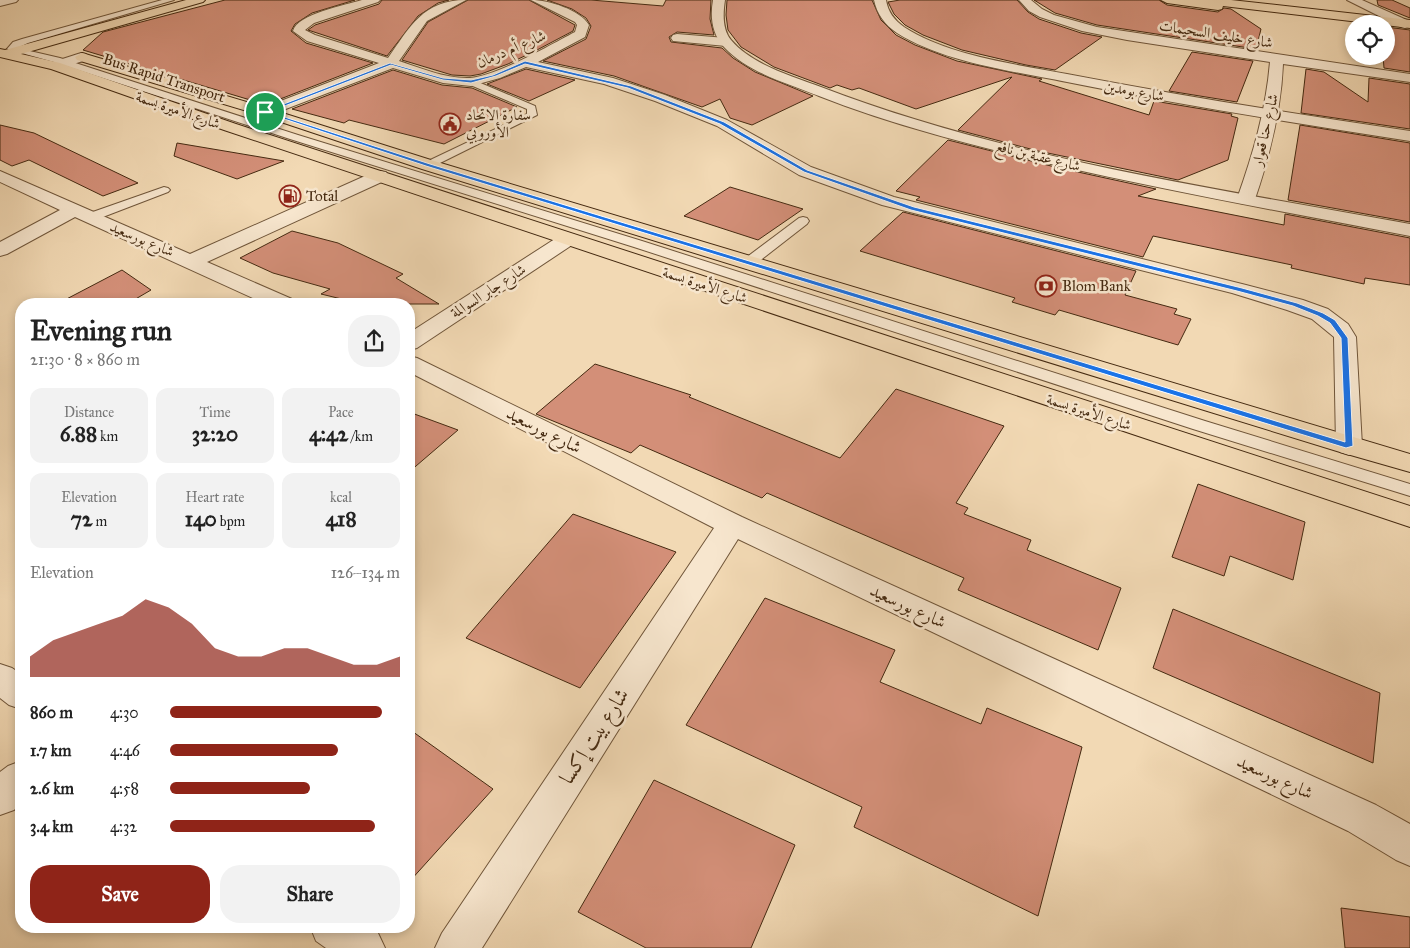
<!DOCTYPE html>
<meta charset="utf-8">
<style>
:root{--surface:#fff;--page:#f2f2f2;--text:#222;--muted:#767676;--accent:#8f2418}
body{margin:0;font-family:"IM FELL Great Primer",Amiri,serif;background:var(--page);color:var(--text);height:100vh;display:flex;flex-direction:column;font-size:19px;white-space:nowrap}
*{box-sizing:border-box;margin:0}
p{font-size:16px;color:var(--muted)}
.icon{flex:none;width:28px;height:28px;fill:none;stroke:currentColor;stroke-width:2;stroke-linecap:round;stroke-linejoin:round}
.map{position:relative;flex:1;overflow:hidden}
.drawer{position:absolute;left:15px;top:298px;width:400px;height:635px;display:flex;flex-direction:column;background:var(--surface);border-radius:20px;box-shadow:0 2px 8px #0003}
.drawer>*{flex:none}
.tools{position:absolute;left:1345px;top:15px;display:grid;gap:10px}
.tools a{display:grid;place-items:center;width:50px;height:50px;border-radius:50%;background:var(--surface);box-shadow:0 2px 8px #0003;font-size:25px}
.pin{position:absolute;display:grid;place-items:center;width:42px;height:42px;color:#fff;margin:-21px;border:2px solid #fff;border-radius:50%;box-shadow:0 1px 5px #0007}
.round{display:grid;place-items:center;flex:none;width:52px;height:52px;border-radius:20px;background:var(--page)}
.head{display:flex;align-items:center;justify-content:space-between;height:85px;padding:0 15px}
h1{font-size:28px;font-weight:700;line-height:38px}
.stats{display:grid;grid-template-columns:repeat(3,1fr);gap:8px;height:85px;padding:5px 15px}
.stats div{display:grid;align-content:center;border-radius:12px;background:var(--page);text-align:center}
.stats b{font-size:21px;font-weight:700}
.stats small{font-size:14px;font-weight:400}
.stats p{font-size:14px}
.chart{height:140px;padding:10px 15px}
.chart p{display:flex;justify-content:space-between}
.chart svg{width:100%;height:90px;margin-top:5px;fill:var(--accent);opacity:.7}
.cta{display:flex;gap:10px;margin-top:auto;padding:10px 15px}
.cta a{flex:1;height:58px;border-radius:20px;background:var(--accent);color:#fff;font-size:20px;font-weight:700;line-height:58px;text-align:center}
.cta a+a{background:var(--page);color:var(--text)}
ul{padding:0 15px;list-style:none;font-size:16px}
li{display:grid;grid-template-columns:80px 60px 1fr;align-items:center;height:38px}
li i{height:12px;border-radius:6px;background:var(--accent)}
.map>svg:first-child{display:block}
</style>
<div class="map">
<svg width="1410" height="948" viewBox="0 0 1410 948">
<rect width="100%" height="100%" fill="#f2d9b4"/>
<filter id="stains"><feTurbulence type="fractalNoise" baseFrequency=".004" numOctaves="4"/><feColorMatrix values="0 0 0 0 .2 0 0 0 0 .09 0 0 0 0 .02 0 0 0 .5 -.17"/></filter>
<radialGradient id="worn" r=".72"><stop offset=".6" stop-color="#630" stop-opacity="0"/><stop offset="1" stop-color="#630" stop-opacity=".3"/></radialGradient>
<!-- building -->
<g fill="#d38f78" stroke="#452a11">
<polygon points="225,0 355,0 312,13 295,24 291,31 306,43 373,63 270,103 262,101 257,102 83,50 103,32"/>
<polygon points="382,0 449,0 438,3 418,16 387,56 308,30 315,25 379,4"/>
<polygon points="468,0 529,0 575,25 573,31 537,50 508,64 481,74 470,76 452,75 402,60 428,22"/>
<polygon points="547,0 591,0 663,6 666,0 711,0 710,19 714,35 677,32 669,37 671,42 722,48 733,58 755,72 813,96 752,125 730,118 720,99 702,107 614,76 543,61 586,39 591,26 586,18 572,9"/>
<polygon points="727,0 872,0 881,20 896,35 915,45 957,61 1042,79 1039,81 1149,115 1154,101 1232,114 1231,116 1238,118 1228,160 1178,180 1038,151 958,130 1012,77 916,109 859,88 852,90 837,85 830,88 774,67 741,47 728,30 726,15"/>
<polygon points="900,0 1017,0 1028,12 1039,19 1081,33 1102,37 1055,70 1026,65 962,50 923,35 905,25 894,14 888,2"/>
<polygon points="1034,0 1159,0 1167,5 1218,12 1224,8 1231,9 1261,29 1256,49 1097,25 1055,13"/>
<polygon points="1377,0 1392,0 1410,8 1410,18 1378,5"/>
<polygon points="1386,27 1410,30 1410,72 1384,68 1383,56 1386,56"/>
<polygon points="1192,52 1253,61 1237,102 1169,91"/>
<polygon points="526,69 575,80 529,101 487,84"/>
<polygon points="1306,69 1324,72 1368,102 1369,78 1410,84 1410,129 1301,113"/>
<polygon points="393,70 442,85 472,88 517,107 444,144 349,120 344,123 292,109"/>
<polygon points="0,125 34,133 138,183 103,196 29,160 12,166 0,160"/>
<polygon points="1300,125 1410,143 1410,222 1288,200"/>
<polygon points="948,140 1055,167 1156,189 1138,196 1284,225 1285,214 1410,238 1410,285 1365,278 1364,284 1291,268 1292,265 1153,236 1143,257 916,200 920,197 896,191"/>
<polygon points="177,143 284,161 237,179 174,156"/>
<polygon points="730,187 803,209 758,240 684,216"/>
<polygon points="903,212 1136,271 1125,295 1177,309 1174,314 1191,319 1178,345 1059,310 1055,315 1012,302 1015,298 860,251"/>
<polygon points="292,231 338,243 403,274 396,278 439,304 362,304 321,294 330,289 273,273 240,258"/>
<polygon points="122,270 151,290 127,304 57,304"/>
<polygon points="595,364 691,395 689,397 840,458 896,389 1004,426 956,503 968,508 964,514 1031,540 1027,550 1121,588 1098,650 958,590 964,578 767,493 762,498 640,445 631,453 536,414"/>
<polygon points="409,412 458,430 409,472"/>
<polygon points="1198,484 1305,522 1293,580 1230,556 1224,576 1172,557"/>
<polygon points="573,514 676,552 580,688 466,638"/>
<polygon points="765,598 895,650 880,682 981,724 987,708 1082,747 1038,916 854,827 862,807 686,725"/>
<polygon points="1173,609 1380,693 1373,763 1153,668"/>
<polygon points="409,729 493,789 409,882"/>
<polygon points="654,780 795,845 751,948 646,948 578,912"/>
<polygon points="1341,908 1410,917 1410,948 1345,948"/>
</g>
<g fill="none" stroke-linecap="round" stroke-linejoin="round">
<!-- service casing -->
<g stroke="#70563a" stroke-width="2">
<g id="service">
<polygon points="162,0 174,0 28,43 17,48 60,58 298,135 642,241 1205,421 1410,484 1410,496 1193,429 634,247 290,139 54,62 7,49 13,42 22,39"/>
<polygon points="471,79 535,106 537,115 432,167 424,167 423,165 424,163 527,114 527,109 468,84 467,82"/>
<polygon points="164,187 168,188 170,190 168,192 95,220 87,220 85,217 87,214"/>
<polygon points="803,217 807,218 809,221 807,224 753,266 743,266 742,263 743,260 799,218"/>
</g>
</g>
<!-- minor casing -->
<g stroke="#70563a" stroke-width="2">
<g id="minor">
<polygon points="0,0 18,0 16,2 0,6"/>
<path d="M362,0H380L378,2L314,23L305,30L315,35L388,58C410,27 423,0 466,0L427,21L399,61C421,68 446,79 470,78C497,76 550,45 575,32L577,25L575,22L531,0C549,0 580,10 589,25L585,37L538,62L613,78L665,95L727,120L811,167L894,197L1246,285L1303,300L1328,309L1348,324L1356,337L1362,446L1358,452L1349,455L1340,452L1336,446L1334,337L1312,319L1287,310L1232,293L882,205L799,175L717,126L655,101L604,84L526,67L500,78L471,86L443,83L393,68L270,115H260L257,112L260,109L379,63L307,41L293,31C297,14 346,5 362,0Z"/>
<path d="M1019,0H1031L1042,9L1054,15L1097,27L1410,74V82L1283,64C1281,111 1270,155 1255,199L1252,203L1246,204L1240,203L1237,199C1253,154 1266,110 1270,62L1127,40L1082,31L1040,17L1029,11Z"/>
<polygon points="1347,0 1362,0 1409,21 1410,26 1405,28 1401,27"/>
<polygon points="677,34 726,38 732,42 726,46 673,41 671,38 673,35"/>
<polygon points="81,53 86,54 88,57 86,60 55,70 48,66 50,63"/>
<polygon points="0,171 190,254 374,172 380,171 386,172 389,176 386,180 207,262 292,299 295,304 266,304 75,217 7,254 0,256 0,242 60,210 0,182"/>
<polygon points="568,233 575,235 578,239 575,243 417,348 409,350 409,333 561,235"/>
<polygon points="409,356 417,358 742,517 1376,805 1410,824 1410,866 1396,860 1348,831 738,539 482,948 435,948 442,933 714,528 409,372"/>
<polygon points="0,664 12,668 21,674 21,709 9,705 0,698"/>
<polygon points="21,761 21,803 14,810 0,815 0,772 8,766"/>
<polygon points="310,926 369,926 378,933 385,948 326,948 316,941"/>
</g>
</g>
<!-- tertiary casing -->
<g stroke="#70563a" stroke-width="2">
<g id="tertiary">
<path d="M713,0H725C723,13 722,29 731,40C752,65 792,76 821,87C1008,159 1214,188 1410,224V236C1291,213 1173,192 1055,165C975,146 895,126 819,96C787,83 748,73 724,47C712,34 710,17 713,0Z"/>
<path d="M874,0H886C888,12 894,20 904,27C949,56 1015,64 1067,74C1181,96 1295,114 1410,131V141C1295,123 1181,105 1067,82C1013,71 945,63 897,33C885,25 877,14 874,0Z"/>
</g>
</g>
<!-- primary casing -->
<g stroke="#452a11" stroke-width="2">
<g id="primary">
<polygon points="186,0 205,0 203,2 21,54 60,63 236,124 1410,506 1410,527 224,130 51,69 0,57 0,49 5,50"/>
<polygon points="1161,0 1231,0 1410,20 1410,28 1223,6 1222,9 1218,10 1167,3"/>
<polygon points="82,53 270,109 434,161 1410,454 1410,472 1340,452 422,169 260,115 77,60 75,57"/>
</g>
</g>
<!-- service -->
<use href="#service" fill="#f7e6ce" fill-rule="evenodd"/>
<!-- minor -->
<use href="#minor" fill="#f7e6ce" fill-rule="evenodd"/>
<!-- tertiary -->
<use href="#tertiary" fill="#f7e6ce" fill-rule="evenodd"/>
<!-- primary -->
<use href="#primary" fill="#f2d9b4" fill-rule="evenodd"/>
</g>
<!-- route -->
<path fill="#1a73e8" stroke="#fff" fill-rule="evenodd" d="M525,61L631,86L724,122L807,170L914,207L1242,288L1297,303L1323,313L1335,320L1348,338L1353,446L1346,448L426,166L263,112L390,63L443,78L471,80L493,75ZM525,64L628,88L720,124L804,172L911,210L1237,291L1293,306L1318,316L1330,323L1341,338L1345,442L430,164L269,112L391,65L443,80L471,83L496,76Z"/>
<!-- icons -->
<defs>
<g id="civic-ring" transform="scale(1.125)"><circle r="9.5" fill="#f7e6ce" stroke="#8f2418" stroke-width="1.5"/><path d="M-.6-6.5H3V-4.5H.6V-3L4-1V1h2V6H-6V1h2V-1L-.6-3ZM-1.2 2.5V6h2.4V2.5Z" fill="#8f2418"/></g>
<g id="fuel-ring" transform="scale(1.125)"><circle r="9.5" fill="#f7e6ce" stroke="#8f2418" stroke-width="1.5"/><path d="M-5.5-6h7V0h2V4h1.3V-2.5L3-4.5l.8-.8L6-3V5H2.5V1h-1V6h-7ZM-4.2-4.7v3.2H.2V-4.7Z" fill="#8f2418"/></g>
<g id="bank-ring" transform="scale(1.125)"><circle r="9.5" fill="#f7e6ce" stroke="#8f2418" stroke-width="1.5"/><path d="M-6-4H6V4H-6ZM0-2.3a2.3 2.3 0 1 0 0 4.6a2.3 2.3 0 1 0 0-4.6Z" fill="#8f2418"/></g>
</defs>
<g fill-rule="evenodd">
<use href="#civic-ring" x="450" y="124"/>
<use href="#fuel-ring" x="290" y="196"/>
<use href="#bank-ring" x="1046" y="286"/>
</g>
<g text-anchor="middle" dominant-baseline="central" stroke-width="5" stroke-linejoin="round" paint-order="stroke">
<!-- far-street labels -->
<g font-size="15" fill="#452a11" stroke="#f7e6ce">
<text transform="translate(1216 34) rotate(9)">شارع خليف السحيمات</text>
<text transform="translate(511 49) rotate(-23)">شارع أم درمان</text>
<text transform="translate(164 78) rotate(18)">Bus Rapid Transport</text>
<text transform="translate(1134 91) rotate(10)">شارع بومدين</text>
<text transform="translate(178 110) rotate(19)">شارع الأميرة بسمة</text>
<text transform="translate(1265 130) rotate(-77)">شارع حنا قعوار</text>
<text transform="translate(1038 156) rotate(14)">شارع عقبة بن نافع</text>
<text transform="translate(142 239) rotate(23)">شارع بورسعيد</text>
<text transform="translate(705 285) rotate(18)">شارع الأميرة بسمة</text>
<text transform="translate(488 291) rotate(-33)">شارع جابر السوالمة</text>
<text transform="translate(1089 412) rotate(18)">شارع الأميرة بسمة</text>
</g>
<!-- far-poi labels -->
<g font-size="15" fill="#452a11" stroke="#f7e6ce" text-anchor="start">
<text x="466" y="115">سفارة الاتحاد<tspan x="466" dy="17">الأوروبي</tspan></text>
<text x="306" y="196">Total</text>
<text x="1062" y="286">Blom Bank</text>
</g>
<!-- street labels -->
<g font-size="18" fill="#452a11" stroke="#f7e6ce">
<text transform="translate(544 430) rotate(27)">شارع بورسعيد</text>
<text transform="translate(908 606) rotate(25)">شارع بورسعيد</text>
<text transform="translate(1275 777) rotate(25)">شارع بورسعيد</text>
</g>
<!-- near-street labels -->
<g font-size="21" fill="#452a11" stroke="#f7e6ce">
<text transform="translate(594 736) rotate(-57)">شارع بيت إكسا</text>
</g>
</g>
<rect width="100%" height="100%" filter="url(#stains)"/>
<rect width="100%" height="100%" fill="url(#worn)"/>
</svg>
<div class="tools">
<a><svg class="icon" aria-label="locate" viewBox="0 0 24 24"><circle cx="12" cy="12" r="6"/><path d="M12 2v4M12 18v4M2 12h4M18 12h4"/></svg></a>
</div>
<div class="pin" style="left:265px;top:112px;background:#1e9e55"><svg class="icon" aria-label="arrive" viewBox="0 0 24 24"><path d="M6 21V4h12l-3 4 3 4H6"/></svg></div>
<section class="drawer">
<div class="head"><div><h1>Evening run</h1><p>21:30 · 8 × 860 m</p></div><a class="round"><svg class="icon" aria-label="share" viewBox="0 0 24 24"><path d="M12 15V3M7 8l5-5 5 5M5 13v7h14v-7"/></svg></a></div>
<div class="stats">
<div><p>Distance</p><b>6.88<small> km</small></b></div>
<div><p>Time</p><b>32:20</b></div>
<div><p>Pace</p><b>4:42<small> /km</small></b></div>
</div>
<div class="stats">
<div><p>Elevation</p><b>72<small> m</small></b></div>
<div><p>Heart rate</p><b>140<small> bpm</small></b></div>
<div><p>kcal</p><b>418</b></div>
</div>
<div class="chart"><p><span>Elevation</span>126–134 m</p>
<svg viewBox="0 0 160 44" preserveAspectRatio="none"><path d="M0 44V34L10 26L20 22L30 18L40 14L50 6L60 10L70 18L80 30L90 34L100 34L110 30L120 30L130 34L140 38L150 38L160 34V44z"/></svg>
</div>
<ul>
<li><b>860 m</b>4:30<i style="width:92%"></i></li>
<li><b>1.7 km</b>4:46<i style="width:73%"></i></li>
<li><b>2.6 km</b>4:58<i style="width:61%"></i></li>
<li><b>3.4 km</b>4:32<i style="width:89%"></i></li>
</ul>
<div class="cta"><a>Save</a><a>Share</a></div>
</section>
</div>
